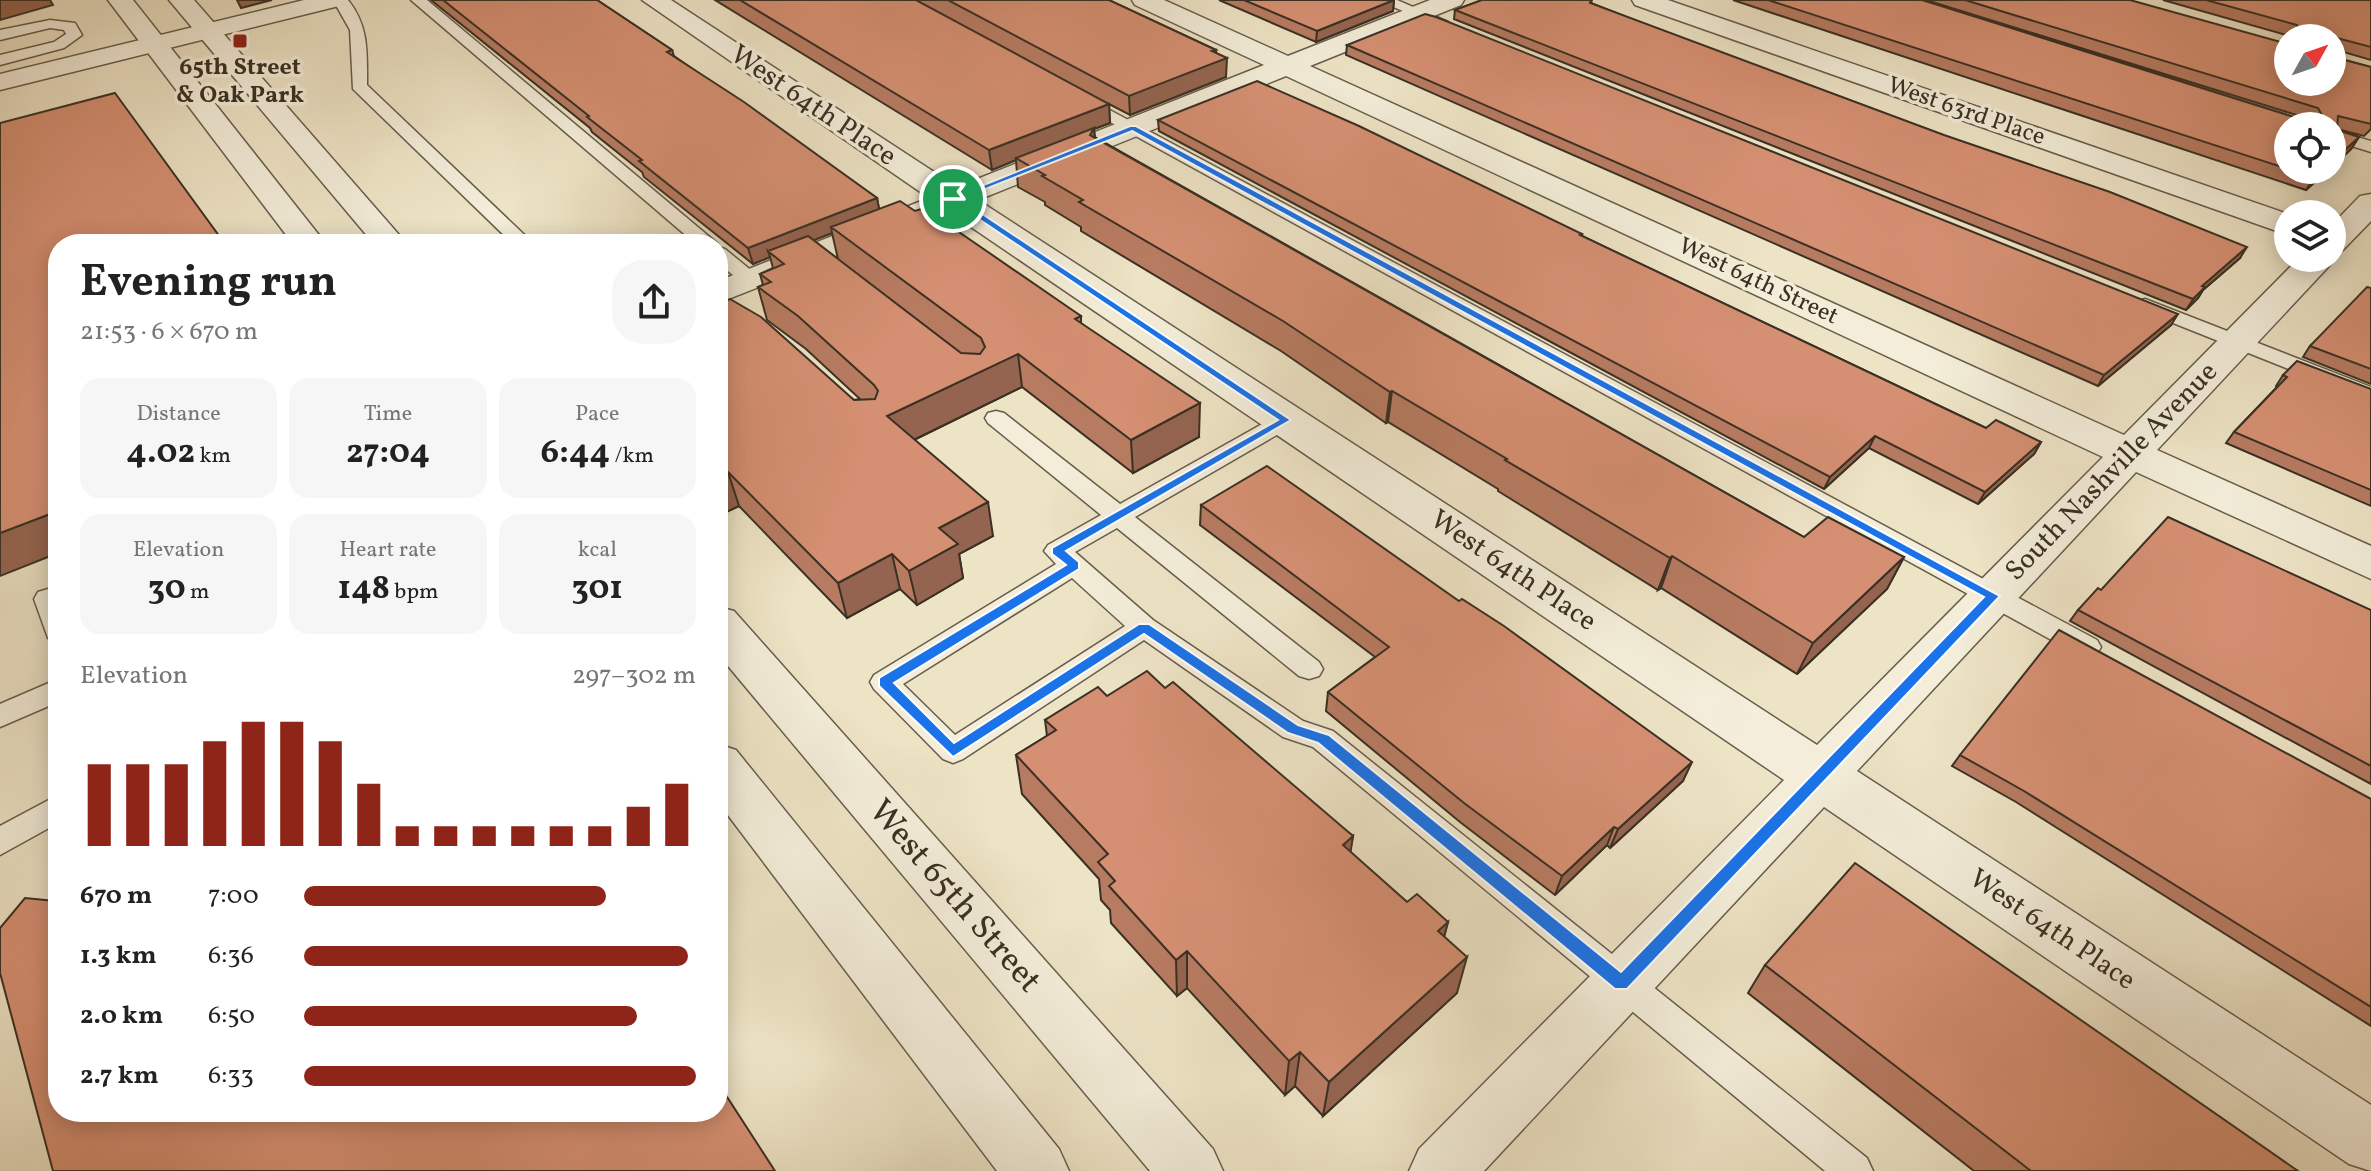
<!DOCTYPE html>
<meta charset="utf-8">
<style>
:root{--surface:#fff;--page:#f6f6f6;--text:#222;--muted:#767676;--accent:#8f2418}
body{margin:0;font-family:Vollkorn,serif;background:var(--page);color:var(--text);height:100vh;display:flex;flex-direction:column;font-size:30px;white-space:nowrap}
*{box-sizing:border-box;margin:0}
p{font-size:26px;color:var(--muted)}
.icon{flex:none;width:44px;height:44px;fill:none;stroke:currentColor;stroke-width:2;stroke-linecap:round;stroke-linejoin:round}
.map{position:relative;flex:1;overflow:hidden}
.side{position:absolute;left:48px;top:234px;width:680px;height:888px;display:flex;flex-direction:column;background:var(--surface);border-radius:32px;box-shadow:0 4px 20px #0003}
.side>*{flex:none}
.needle{width:52px;rotate:50deg}
.tools{position:absolute;left:2274px;top:24px;display:grid;gap:16px}
.tools a{display:grid;place-items:center;width:72px;height:72px;border-radius:50%;background:var(--surface);box-shadow:0 4px 20px #0003;font-size:40px}
.pin{position:absolute;display:grid;place-items:center;width:68px;height:68px;color:#fff;margin:-34px;border:4px solid #fff;border-radius:50%;box-shadow:0 2px 8px #0007}
.round{display:grid;place-items:center;flex:none;width:84px;height:84px;border-radius:32px;background:var(--page)}
.headline{display:flex;align-items:center;justify-content:space-between;height:136px;padding:0 32px}
h1{font-size:44px;font-weight:700;line-height:60px}
.figures{display:grid;grid-template-columns:repeat(3,1fr);gap:12px;height:136px;padding:8px 32px}
.figures div{display:grid;align-content:center;border-radius:20px;background:var(--page);text-align:center}
.figures b{font-size:34px;font-weight:700}
.figures small{font-size:22px;font-weight:400}
.figures p{font-size:22px}
.chart{height:224px;padding:16px 32px}
.chart p{display:flex;justify-content:space-between}
.chart svg{width:100%;height:144px;margin-top:8px;stroke:var(--accent);stroke-width:6}
ul{padding:0 32px;list-style:none;font-size:26px}
li{display:grid;grid-template-columns:128px 96px 1fr;align-items:center;height:60px}
li i{height:20px;border-radius:10px;background:var(--accent)}
.map>svg:first-child{display:block}
</style>
<div class="map">
<svg width="2371" height="1171" viewBox="0 0 2371 1171">
<rect width="100%" height="100%" fill="#ede3c5"/>
<filter id="stains"><feTurbulence type="fractalNoise" baseFrequency=".0025" numOctaves="4"/><feColorMatrix values="0 0 0 0 .2 0 0 0 0 .09 0 0 0 0 .02 0 0 0 .5 -.17"/></filter>
<radialGradient id="worn" r=".72"><stop offset=".6" stop-color="#630" stop-opacity="0"/><stop offset="1" stop-color="#630" stop-opacity=".3"/></radialGradient>
<g fill="none" stroke-linecap="round" stroke-linejoin="round">
<!-- service casing -->
<g stroke="#675d4c" stroke-width="3">
<g id="service">
<path d="M333,0H348C369,26 367,53 367,85L534,244H513L353,89L350,30Z"/>
<polygon points="411,0 427,0 718,244 696,244"/>
<polygon points="1377,0 1397,0 1448,22 1441,26 1436,25"/>
<polygon points="50,20 75,23 82,35 64,48 0,65 0,55 54,42 66,34 64,30 50,28 0,40 0,30"/>
<polygon points="1078,93 2097,640 2101,647 2097,654 2087,657 2077,654 1072,101 1070,98"/>
<polygon points="2332,130 2371,141 2371,152 2332,140"/>
<polygon points="718,247 725,249 758,276 761,280 758,284 744,284 718,263"/>
<polygon points="2145,299 2371,387 2371,402 2138,309 2135,305 2138,301"/>
<path d="M996,411L1004,413L1120,504L1278,415H1294L1297,420L1294,425L1135,517L1319,662L1323,669L1319,676L1309,679L1299,676L1117,528L1075,552L1153,620L1303,721L1333,731L1867,1158L1873,1171H1825L1313,747L1283,737L1144,640L963,759L953,763L943,759L874,689L870,682L874,675L1056,564L1044,551L1048,545L1101,515L988,423L985,418L988,413ZM1072,578L1125,626L955,735L903,684Z"/>
<polygon points="58,586 58,641 48,638 34,599 38,592"/>
<polygon points="58,679 58,702 0,727 0,704"/>
<polygon points="58,795 58,823 0,855 0,826"/>
</g>
</g>
<!-- minor casing -->
<g stroke="#675d4c" stroke-width="3">
<g id="minor">
<polygon points="304,0 346,0 343,5 0,90 0,74"/>
<path d="M642,0H671L957,187L1264,65L1135,5L1132,0H1164L1288,56L1430,0H1464L1461,5L1310,66L2124,435L2299,258H2332V254L2335,258L2330,265L2157,450L2371,546V579L2136,472L1857,771L2371,1105V1171L2349,1164L1824,807L1484,1171H1409L1419,1149L1784,780L949,212L718,303V281L929,198ZM1286,76L2103,457L1817,745L978,200Z"/>
<polygon points="1632,0 1668,0 2288,214 2288,235 1635,5"/>
<polygon points="2371,194 2371,221 2343,250 2332,253 2332,225 2360,196"/>
</g>
</g>
<!-- tertiary casing -->
<g stroke="#675d4c" stroke-width="3">
<g id="tertiary">
<polygon points="108,0 133,0 326,244 293,244"/>
<polygon points="169,0 194,0 407,244 374,244"/>
<polygon points="718,607 734,611 1213,1149 1223,1171 1150,1171 718,654"/>
<polygon points="718,744 736,750 1059,1149 1069,1171 997,1171 718,802"/>
</g>
</g>
<!-- service -->
<use href="#service" fill="#f3edd9" fill-rule="evenodd"/>
<!-- minor -->
<use href="#minor" fill="#f3edd9" fill-rule="evenodd"/>
<!-- tertiary -->
<use href="#tertiary" fill="#f3edd9" fill-rule="evenodd"/>
</g>
<!-- wall -->
<g fill="#b77b62" stroke="#3a3023" stroke-width="2" fill-rule="evenodd">
<path d="M431,0H597L672,50L674,56L877,198L879,209L915,211L1081,316V323L1199,437L1133,473L1022,387L914,440L993,536L959,554L963,578L917,605L900,589L847,618L739,506L718,516V304L854,400L860,399L806,349L767,320L758,287L763,285L760,274L773,268L770,257L753,264L644,177L642,172L592,132L590,128ZM832,233L838,259L813,240Z"/>
<polygon points="715,0 1109,0 1216,50 1216,52 1226,77 1130,115 1109,104 1110,123 1094,129 1095,137 1804,537 1904,557 1887,589 1797,674 1661,588 1658,590 1498,491 1498,489 1388,422 1386,423 1281,351 1081,231 1081,227 1045,205 1045,202 1018,187 1016,160 992,170"/>
<polygon points="1219,0 1394,0 1393,11 1316,42"/>
<polygon points="1482,0 1592,0 1591,3 2240,258 2203,290 2198,298 2186,310 1454,19 1455,10"/>
<polygon points="1733,0 1922,0 2294,117 2303,117 1926,0 2130,0 2288,82 2332,38 2290,38 2290,36 2163,0 2371,0 2371,60 2337,50 2337,58 2371,67 2371,129 2364,136 2337,129 2359,137 2351,149 2332,167 2332,126 2328,170 2306,190"/>
<polygon points="1347,45 2171,325 2098,386 1346,55"/>
<polygon points="1158,120 1582,234 1582,236 1986,428 2041,442 2034,454 1978,504 1869,448 1824,489 1159,131"/>
<polygon points="2371,288 2371,384 2303,357 2310,346"/>
<polygon points="2283,375 2371,389 2371,506 2226,443 2234,432 2277,387 2276,386"/>
<polygon points="1201,505 1683,781 1610,848 1607,845 1555,895 1460,822 1326,711 1328,692 1375,657 1200,525"/>
<polygon points="2101,590 2371,610 2371,784 2070,621 2078,610"/>
<polygon points="1165,688 1353,836 1350,852 1407,902 1448,922 1444,937 1457,993 1323,1116 1295,1086 1285,1095 1187,988 1177,996 1111,923 1110,910 1101,900 1099,879 1022,794 1016,755 1047,736 1045,720 1107,696"/>
<polygon points="1960,755 2371,799 2371,1026 2016,802 1952,766"/>
<polygon points="1765,965 2298,1171 1974,1171 1748,993"/>
</g>
<!-- shaded-wall -->
<g fill="#956450" stroke="#3a3023" stroke-width="2">
<polygon points="0,0 50,0 53,5 0,20"/>
<polygon points="237,0 272,0 241,8"/>
<polygon points="1394,0 1393,11 1316,42 1317,31"/>
<polygon points="1216,50 1215,62 1227,58 1226,77 1130,115 1129,96"/>
<polygon points="1109,104 1110,123 1094,129 1096,156 1016,158 1016,160 992,170 989,150"/>
<polygon points="2359,137 2351,149 2332,167 2332,162"/>
<polygon points="2323,170 2328,170 2306,190 2314,178"/>
<polygon points="877,198 880,214 831,227 832,233 774,256 768,251 770,257 753,264 748,248"/>
<polygon points="2247,247 2240,258 2203,290 2198,298 2186,310 2202,286"/>
<polygon points="2178,314 2171,325 2098,386 2104,375"/>
<polygon points="1018,354 1022,387 893,450 887,416"/>
<polygon points="1392,391 1388,422 1386,423 1390,392"/>
<polygon points="1200,403 1199,437 1133,473 1131,440"/>
<polygon points="1875,436 1869,448 1824,489 1830,477"/>
<polygon points="2041,442 2034,454 1978,504 1985,492"/>
<polygon points="728,472 739,506 718,516 718,476"/>
<polygon points="988,502 993,536 959,554 963,578 917,605 909,571 939,528"/>
<polygon points="58,511 58,553 0,576 0,533"/>
<polygon points="892,554 900,589 847,618 838,583"/>
<polygon points="1672,556 1661,588 1658,590 1670,558"/>
<polygon points="1904,557 1887,589 1797,674 1813,643"/>
<polygon points="1692,762 1683,781 1610,848 1618,829"/>
<polygon points="1614,827 1607,845 1555,895 1562,876"/>
<polygon points="1353,836 1347,874 1343,845"/>
<polygon points="1448,922 1438,959 1438,931"/>
<polygon points="1187,951 1187,988 1177,996 1176,960"/>
<polygon points="1467,957 1457,993 1323,1116 1329,1082"/>
<polygon points="1300,1052 1295,1086 1285,1095 1289,1061"/>
</g>
<!-- building -->
<g fill="#d58f72" stroke="#3a3023" stroke-width="2">
<polygon points="443,0 597,0 672,50 667,52 744,102 877,198 748,248 639,161 642,160 587,117 589,116"/>
<polygon points="740,0 916,0 1109,104 989,150"/>
<polygon points="948,0 1109,0 1216,50 1212,51 1227,58 1129,96"/>
<polygon points="1244,0 1394,0 1317,31"/>
<polygon points="1482,0 1591,0 1590,3 1944,135 2110,192 2247,247 2202,286 2205,287 2193,299 1455,10"/>
<polygon points="1768,0 1922,0 2294,117 2322,115 2318,108 1965,0 2130,0 2288,44 2288,82 2332,82 2332,38 2297,38 2297,25 2206,0 2371,0 2371,47 2337,38 2337,58 2371,67 2371,124 2338,116 2337,130 2359,137 2332,162 2332,126 2288,126 2288,169"/>
<polygon points="1425,14 1436,17 2178,314 2104,375 1347,45"/>
<polygon points="1257,81 1359,126 1582,234 1580,235 1986,428 1996,420 2041,442 1985,492 1875,436 1830,477 1158,120"/>
<polygon points="115,93 225,244 58,244 58,511 0,533 0,123"/>
<polygon points="1094,128 1090,135 1804,537 1828,517 1904,557 1813,643 1672,556 1670,558 1505,460 1507,459 1392,391 1390,392 1283,321 1079,202 1083,200 1042,176 1045,175 1016,158"/>
<polygon points="2290,170 2323,170 2314,178"/>
<polygon points="900,201 915,211 924,208 1081,316 1075,319 1200,403 1131,440 1018,354 887,416 988,502 939,528 958,544 909,571 892,554 838,583 728,472 718,476 718,304 730,299 761,317 854,400 875,399 878,391 874,385 798,316 758,287 771,282 760,274 784,264 768,251 808,236 961,353 980,354 985,347 981,338 831,227"/>
<polygon points="2367,287 2371,288 2371,369 2310,346"/>
<polygon points="2297,361 2371,389 2371,490 2234,432 2287,377 2283,375"/>
<polygon points="1267,466 1459,601 1462,599 1504,626 1692,762 1618,829 1614,827 1562,876 1464,803 1328,692 1389,647 1201,505"/>
<polygon points="2168,517 2371,610 2371,766 2078,610 2098,588 2101,590"/>
<polygon points="2059,630 2371,799 2371,1007 2024,791 1960,755"/>
<polygon points="1147,671 1165,688 1173,682 1353,836 1343,845 1407,902 1417,894 1448,922 1438,931 1467,957 1329,1082 1300,1052 1289,1061 1187,951 1176,960 1109,886 1115,881 1098,862 1108,854 1016,755 1056,730 1045,720 1098,687 1107,696"/>
<polygon points="1855,863 2298,1171 2031,1171 1765,965"/>
<polygon points="58,896 58,1112 718,1112 718,1083 775,1171 53,1171 0,973 0,928 25,898 55,901"/>
</g>
<!-- route -->
<path fill="#1a73e8" stroke="#fff" stroke-width="2" fill-rule="evenodd" d="M1130,126H1136L2000,596L1627,989H1615L1318,743L1288,733L1144,634L953,757L879,686V678L1066,565L1052,554V548L1278,420L949,199ZM1132,131L1984,597L1621,972L1329,735L1298,725L1149,624H1139L954,743L894,683L1079,569V562L1066,551L1291,420L960,199Z"/>
<!-- markers -->
<rect fill="#8f2418" stroke="#f3edd9" stroke-width="3" x="232" y="33" width="16" height="16" rx="4"/>
<g text-anchor="middle" dominant-baseline="central" stroke-width="7" stroke-linejoin="round" paint-order="stroke">
<!-- far-poi labels -->
<g font-size="24" font-weight="bold" fill="#3a3023" stroke="#f3edd9">
<text x="240" y="68">65th Street<tspan x="240" dy="28">&amp; Oak Park</tspan></text>
</g>
<!-- far-street labels -->
<g font-size="24" fill="#3a3023" stroke="#f3edd9">
<text transform="translate(1966 112) rotate(19)">West 63rd Place</text>
<text transform="translate(1758 282) rotate(25)">West 64th Street</text>
</g>
<!-- street labels -->
<g font-size="28" fill="#3a3023" stroke="#f3edd9">
<text transform="translate(813 106) rotate(34)">West 64th Place</text>
<text transform="translate(2112 472) rotate(-46)">South Nashville Avenue</text>
<text transform="translate(1513 571) rotate(34)">West 64th Place</text>
<text transform="translate(2052 930) rotate(34)">West 64th Place</text>
</g>
<!-- near-street labels -->
<g font-size="34" fill="#3a3023" stroke="#f3edd9">
<text transform="translate(954 897) rotate(49)">West 65th Street</text>
</g>
</g>
<rect width="100%" height="100%" filter="url(#stains)"/>
<rect width="100%" height="100%" fill="url(#worn)"/>
</svg>
<div class="tools">
<a><svg class="needle" viewBox="-14 -14 28 28"><path d="M0-13l5 13h-10z" fill="#e53935"/><path d="M0 13l5-13h-10z" fill="#767676"/></svg></a>
<a><svg class="icon" aria-label="locate" viewBox="0 0 24 24"><circle cx="12" cy="12" r="6"/><path d="M12 2v4M12 18v4M2 12h4M18 12h4"/></svg></a>
<a><svg class="icon" aria-label="layers" viewBox="0 0 24 24"><path d="M12 4l9 5-9 5-9-5zM3 14l9 5 9-5"/></svg></a>
</div>
<div class="pin" style="left:953px;top:199px;background:#1e9e55"><svg class="icon" aria-label="arrive" viewBox="0 0 24 24"><path d="M6 21V4h12l-3 4 3 4H6"/></svg></div>
<section class="side">
<div class="headline"><div><h1>Evening run</h1><p>21:53 · 6 × 670 m</p></div><a class="round"><svg class="icon" aria-label="share" viewBox="0 0 24 24"><path d="M12 15V3M7 8l5-5 5 5M5 13v7h14v-7"/></svg></a></div>
<div class="figures">
<div><p>Distance</p><b>4.02<small> km</small></b></div>
<div><p>Time</p><b>27:04</b></div>
<div><p>Pace</p><b>6:44<small> /km</small></b></div>
</div>
<div class="figures">
<div><p>Elevation</p><b>30<small> m</small></b></div>
<div><p>Heart rate</p><b>148<small> bpm</small></b></div>
<div><p>kcal</p><b>301</b></div>
</div>
<div class="chart"><p><span>Elevation</span>297–302 m</p>
<svg viewBox="0 0 160 44" preserveAspectRatio="none"><path d="M5 44V19M15 44V19M25 44V19M35 44V12M45 44V6M55 44V6M65 44V12M75 44V25M85 44V38M95 44V38M105 44V38M115 44V38M125 44V38M135 44V38M145 44V32M155 44V25"/></svg>
</div>
<ul>
<li><b>670 m</b>7:00<i style="width:77%"></i></li>
<li><b>1.3 km</b>6:36<i style="width:98%"></i></li>
<li><b>2.0 km</b>6:50<i style="width:85%"></i></li>
<li><b>2.7 km</b>6:33<i style="width:100%"></i></li>
</ul>
</section>
</div>
